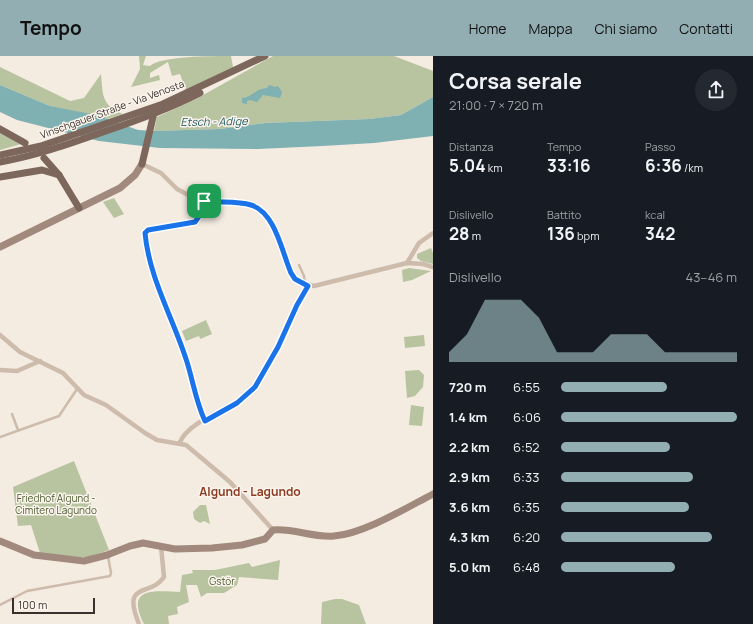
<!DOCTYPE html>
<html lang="it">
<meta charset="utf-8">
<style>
:root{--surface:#171b24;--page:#242831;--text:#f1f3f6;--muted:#9ea1a6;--accent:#92aeb2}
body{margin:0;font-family:Manrope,sans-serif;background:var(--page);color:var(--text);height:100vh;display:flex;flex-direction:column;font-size:15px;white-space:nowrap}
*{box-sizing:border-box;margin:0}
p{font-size:13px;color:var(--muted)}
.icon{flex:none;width:22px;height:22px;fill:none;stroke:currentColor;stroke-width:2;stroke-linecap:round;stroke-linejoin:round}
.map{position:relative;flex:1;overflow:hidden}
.details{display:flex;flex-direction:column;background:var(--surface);width:320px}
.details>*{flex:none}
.scale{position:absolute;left:12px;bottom:10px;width:83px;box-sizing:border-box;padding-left:4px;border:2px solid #3b302b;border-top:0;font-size:11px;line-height:14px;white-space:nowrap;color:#3b302b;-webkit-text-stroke:3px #fbf5ee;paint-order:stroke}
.pin{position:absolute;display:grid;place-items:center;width:34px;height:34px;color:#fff;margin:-17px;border-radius:8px;box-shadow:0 2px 6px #0006}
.round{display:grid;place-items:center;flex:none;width:42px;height:42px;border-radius:21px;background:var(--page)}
.head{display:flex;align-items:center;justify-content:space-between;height:68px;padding:0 16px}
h1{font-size:22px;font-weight:700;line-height:30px}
.figures{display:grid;grid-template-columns:repeat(3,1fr);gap:6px;height:68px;padding:4px 16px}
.figures div{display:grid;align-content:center}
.figures b{font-size:17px;font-weight:700}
.figures small{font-size:11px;font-weight:400}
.figures p{font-size:11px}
.chart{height:112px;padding:8px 16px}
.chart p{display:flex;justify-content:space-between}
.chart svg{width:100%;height:72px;margin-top:4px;fill:var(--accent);opacity:.7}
ul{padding:0 16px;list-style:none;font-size:13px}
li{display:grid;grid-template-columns:64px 48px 1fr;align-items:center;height:30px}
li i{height:10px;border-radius:5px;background:var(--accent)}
header{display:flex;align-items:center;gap:24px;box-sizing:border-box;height:56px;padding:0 20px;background:var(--accent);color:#111}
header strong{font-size:19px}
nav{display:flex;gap:22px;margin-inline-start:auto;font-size:14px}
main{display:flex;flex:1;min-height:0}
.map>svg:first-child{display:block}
</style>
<header>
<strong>Tempo</strong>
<nav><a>Home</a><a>Mappa</a><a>Chi siamo</a><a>Contatti</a></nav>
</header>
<main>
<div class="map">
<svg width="433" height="568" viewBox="0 0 433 568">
<rect width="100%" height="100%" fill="#f4ebe1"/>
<!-- green -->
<g fill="#b8c4a0">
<path d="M139,0H146L143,9L150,10C160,0 213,0 231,0L234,16L187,37L180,18L172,20L168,6L150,17V22L159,19L160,24L131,31L140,13Z"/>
<polygon points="273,0 394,0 433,15 433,41 401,59 369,63 265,67 220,73 154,75 157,61 196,43"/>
<path d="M0,11L70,45L84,42L101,18C103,39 101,49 123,58L107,63L96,59L80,58L50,50L0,29Z"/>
<polygon points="0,76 21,88 0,94"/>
<polygon points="114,142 124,158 114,162 103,146"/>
<polygon points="431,192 433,197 433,208 421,205 417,202 417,198"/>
<polygon points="409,212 431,215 412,224 403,226 402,214"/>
<polygon points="206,264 212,278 200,283 199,280 186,285 182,275"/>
<polygon points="424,279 425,290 405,292 404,281"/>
<polygon points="419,314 424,319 423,331 415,340 407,342 405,315"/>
<polygon points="411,349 424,351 422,370 409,369"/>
<polygon points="74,405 109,494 88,501 74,501 40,497 31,469 18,470 13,431"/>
<polygon points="200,449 206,449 210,468 204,465 200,467 194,463 193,456"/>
<path d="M280,504L278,524L239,521L237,529L224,537H207L201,541L197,529H186L189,546L177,551L178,558L168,560L169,568H144C125,531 154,535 180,536L182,519L193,517L192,514H215L249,507L252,511Z"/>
<polygon points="335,543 342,543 359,549 366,568 321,568 322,546"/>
</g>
<!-- water -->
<g fill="#7fb0b2">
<polygon points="0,29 50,50 96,59 138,74 154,75 220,73 265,67 369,63 401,59 433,41 433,80 374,87 322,90 258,93 160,92 99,85 17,64 0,56"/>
<path d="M269,29L275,31L278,30L282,36L280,42L263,39L257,46L250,44L247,45V48L242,47V42C252,41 257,32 267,32Z"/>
</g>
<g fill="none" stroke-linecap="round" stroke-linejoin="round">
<!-- service -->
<g stroke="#cdbbac" stroke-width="2.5">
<polyline points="299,209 304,220 305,229"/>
<polyline points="12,358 18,374"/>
<polyline points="0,381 59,360 77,333"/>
<polyline points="0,549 27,535 110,520 111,517 108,500"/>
</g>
<!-- minor -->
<g stroke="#cdbbac" stroke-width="4.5">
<polyline points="142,108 161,117 177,133 196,143 245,148 261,154 269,162 291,217 300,226 314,230 407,207 423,208 433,211"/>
<path d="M204,145L202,156L195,166L148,174L145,177C149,222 174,264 187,306C193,325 197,346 205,365"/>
<polyline points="407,207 419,187 433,177"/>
<polyline points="0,279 20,296 63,317 84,339 106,349 145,377 157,384 186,389 230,426 273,474"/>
<polyline points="0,314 17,315 40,305"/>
<path d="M180,386C190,364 228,355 247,339C271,317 282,277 297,248C300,242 306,237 308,230"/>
<path d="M139,568C121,524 150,542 164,521L161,490"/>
</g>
<!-- secondary -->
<g stroke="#a18a7d" stroke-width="7">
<polyline points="0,191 120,132 135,119 142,108"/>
<path d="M0,485L34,499L84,505L107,499L130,490L143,487L175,493L212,492L242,489L265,483L273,474C294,472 313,482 334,480C363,478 406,452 433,438"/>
</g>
<!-- primary -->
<g stroke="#7d675c" stroke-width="7">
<polyline points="0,73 25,87"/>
<polyline points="0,99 41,90 163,48 265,0"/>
<polyline points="44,102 59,119 79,152"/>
<path d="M0,106C35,100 69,88 103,76C136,65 169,53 200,37"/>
<polyline points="142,108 154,57"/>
<polyline points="0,121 42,114 59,119"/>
</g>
</g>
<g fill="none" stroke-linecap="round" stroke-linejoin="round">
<!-- route casing -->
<g stroke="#fff" stroke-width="8">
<path id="route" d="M204,145C219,147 237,145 251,149C275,156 282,196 291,217L295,223L308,230L297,249L278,291L255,331L237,347L205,365C196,346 193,325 187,306C174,264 149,222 145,177L148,174L195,166L202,156Z"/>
</g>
<!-- route -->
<use href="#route" stroke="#1a73e8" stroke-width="5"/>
</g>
<g text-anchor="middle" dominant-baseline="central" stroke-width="3" stroke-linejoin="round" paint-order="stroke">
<!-- street labels -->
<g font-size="10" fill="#3b302b" stroke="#fbf5ee">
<text transform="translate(112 53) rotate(-20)">Vinschgauer Straße - Via Venosta</text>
</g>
<!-- park labels -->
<g font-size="10" fill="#4a5a2e" stroke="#fbf5ee">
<text x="56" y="442">Friedhof Algund -<tspan x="56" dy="12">Cimitero Lagundo</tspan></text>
<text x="222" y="525">Gstör</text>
</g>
<!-- water labels -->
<g font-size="11" font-style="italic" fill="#1f5a5e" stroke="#fbf5ee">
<text transform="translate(214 65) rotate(-1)">Etsch - Adige</text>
</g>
<!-- quarter labels -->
<g font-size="12" font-weight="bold" fill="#8c3b22" stroke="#fbf5ee">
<text x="250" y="435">Algund - Lagundo</text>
</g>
</g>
</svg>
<div class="scale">100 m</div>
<div class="pin" style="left:204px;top:145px;background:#1e9e55"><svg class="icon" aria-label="arrive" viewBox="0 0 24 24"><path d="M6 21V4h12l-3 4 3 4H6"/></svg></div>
</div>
<section class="details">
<div class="head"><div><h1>Corsa serale</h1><p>21:00 · 7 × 720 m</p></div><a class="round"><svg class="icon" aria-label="share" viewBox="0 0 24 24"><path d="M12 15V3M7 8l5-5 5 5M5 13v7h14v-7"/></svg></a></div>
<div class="figures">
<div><p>Distanza</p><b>5.04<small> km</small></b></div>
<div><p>Tempo</p><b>33:16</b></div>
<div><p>Passo</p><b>6:36<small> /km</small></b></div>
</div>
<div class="figures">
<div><p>Dislivello</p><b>28<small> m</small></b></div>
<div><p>Battito</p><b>136<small> bpm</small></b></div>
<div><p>kcal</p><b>342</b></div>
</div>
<div class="chart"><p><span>Dislivello</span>43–46 m</p>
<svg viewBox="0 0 160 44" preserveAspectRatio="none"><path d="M0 44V38L10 27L20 6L30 6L40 6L50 17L60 38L70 38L80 38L90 27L100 27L110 27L120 38L130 38L140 38L150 38L160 38V44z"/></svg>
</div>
<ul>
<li><b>720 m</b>6:55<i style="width:60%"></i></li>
<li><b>1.4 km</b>6:06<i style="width:100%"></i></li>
<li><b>2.2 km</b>6:52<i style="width:62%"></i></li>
<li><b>2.9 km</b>6:33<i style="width:75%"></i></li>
<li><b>3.6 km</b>6:35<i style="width:73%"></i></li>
<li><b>4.3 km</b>6:20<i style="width:86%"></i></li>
<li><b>5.0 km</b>6:48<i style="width:65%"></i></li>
</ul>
</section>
</main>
